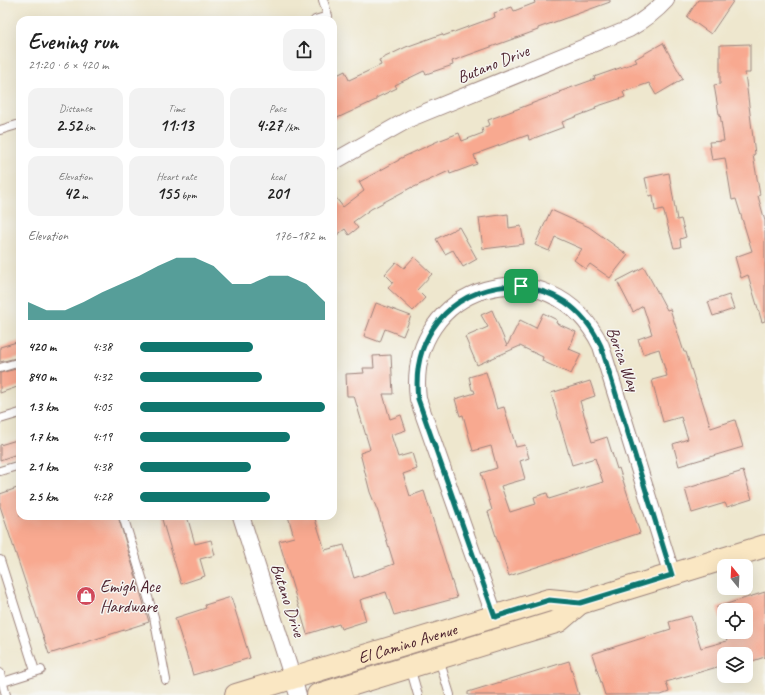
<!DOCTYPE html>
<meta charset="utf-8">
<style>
:root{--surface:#fff;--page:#f2f2f2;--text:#222;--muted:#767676;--accent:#0f766e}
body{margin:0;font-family:Caveat,sans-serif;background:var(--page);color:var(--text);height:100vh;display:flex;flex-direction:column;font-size:15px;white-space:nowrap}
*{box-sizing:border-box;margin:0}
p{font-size:13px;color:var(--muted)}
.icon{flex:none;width:22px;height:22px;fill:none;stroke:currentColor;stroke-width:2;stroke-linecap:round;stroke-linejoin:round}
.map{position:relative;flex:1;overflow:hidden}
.side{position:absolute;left:16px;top:16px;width:321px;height:504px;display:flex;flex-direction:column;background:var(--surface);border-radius:12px;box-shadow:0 4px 16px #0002}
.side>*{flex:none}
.needle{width:26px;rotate:342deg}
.buttons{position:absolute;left:717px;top:559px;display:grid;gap:8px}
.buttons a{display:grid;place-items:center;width:36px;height:36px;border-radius:8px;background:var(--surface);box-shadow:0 4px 16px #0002;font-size:20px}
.pin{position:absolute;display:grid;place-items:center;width:34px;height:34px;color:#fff;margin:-17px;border-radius:8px;box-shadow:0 2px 6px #0006}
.round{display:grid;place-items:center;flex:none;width:42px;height:42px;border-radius:12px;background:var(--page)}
.headline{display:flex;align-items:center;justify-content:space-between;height:68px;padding:0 12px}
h1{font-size:22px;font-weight:800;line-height:30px}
.stats{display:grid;grid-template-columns:repeat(3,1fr);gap:6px;height:68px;padding:4px 12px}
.stats div{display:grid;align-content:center;border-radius:10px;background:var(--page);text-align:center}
.stats b{font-size:17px;font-weight:800}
.stats small{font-size:11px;font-weight:400}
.stats p{font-size:11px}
.chart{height:112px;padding:8px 12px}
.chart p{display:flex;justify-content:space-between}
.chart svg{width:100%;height:72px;margin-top:4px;fill:var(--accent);opacity:.7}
ul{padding:0 12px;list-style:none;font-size:13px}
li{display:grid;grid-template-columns:64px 48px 1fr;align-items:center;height:30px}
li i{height:10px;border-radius:5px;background:var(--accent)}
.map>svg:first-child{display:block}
</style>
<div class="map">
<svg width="765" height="695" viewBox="0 0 765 695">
<rect width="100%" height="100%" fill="#f6f6f2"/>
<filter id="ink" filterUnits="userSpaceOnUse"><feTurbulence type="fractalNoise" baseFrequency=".025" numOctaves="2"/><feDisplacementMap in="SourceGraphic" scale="8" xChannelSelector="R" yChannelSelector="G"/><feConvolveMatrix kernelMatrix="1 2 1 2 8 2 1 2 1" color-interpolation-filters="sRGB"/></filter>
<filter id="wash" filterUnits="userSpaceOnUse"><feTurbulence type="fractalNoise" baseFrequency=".012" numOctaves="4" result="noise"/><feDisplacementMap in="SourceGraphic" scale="16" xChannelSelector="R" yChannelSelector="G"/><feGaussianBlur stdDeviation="0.9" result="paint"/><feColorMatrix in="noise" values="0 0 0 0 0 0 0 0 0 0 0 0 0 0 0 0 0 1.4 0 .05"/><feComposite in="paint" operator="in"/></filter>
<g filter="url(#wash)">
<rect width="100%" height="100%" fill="#eee7ce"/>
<g id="blocks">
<!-- building -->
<g fill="#f8a990">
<polygon points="534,0 610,0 610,2 538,28 538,30 452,61 453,65 426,74 424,71 395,85 397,88 376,98 376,100 333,120 333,77 345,71 349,80 381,65 379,60 406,47 442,34 443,36 495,17 494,13 512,7 514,11 535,3"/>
<polygon points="698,0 734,0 711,34 687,17"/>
<polygon points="663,43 683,79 656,95 649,83 623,92 625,97 595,107 596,109 562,122 564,127 529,140 528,135 481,152 481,153 474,155 477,164 450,174 449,171 412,188 412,187 371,209 353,222 358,228 349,235 345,229 333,238 333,194 343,207 364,191 359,182 399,160 399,159 438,141 459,133 462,141 483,133 482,128 490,125 488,120 560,93 559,92 595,79 594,77 637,62 635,59"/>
<polygon points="750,44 750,73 745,73 755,154 753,155 760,195 758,196 765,221 765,321 762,322 748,275 741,278 735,257 752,251 736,199 732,200 725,158 712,160 709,142 724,141 720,114 719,114 714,85 720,84 720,45"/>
<polygon points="669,173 677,220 681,219 686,237 680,239 681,247 674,248 663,209 655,211 653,195 649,196 645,178"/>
<polygon points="551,210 589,227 628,255 610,278 590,264 586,269 574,260 582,249 555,237 549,251 535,245"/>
<polygon points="508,214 509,228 521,226 524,244 483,249 479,218"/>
<polygon points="459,227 477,259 463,267 453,250 445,254 436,239"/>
<polygon points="414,257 432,274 417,290 425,298 413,311 388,288 393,282 385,274 396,262 404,268"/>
<polygon points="644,267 667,310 670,309 684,352 686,352 700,398 701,397 711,428 735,420 743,447 679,466 673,444 688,439 681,417 663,422 652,380 667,376 659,349 643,354 638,339 652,334 643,306 633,312 617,281"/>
<polygon points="729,295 734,309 713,316 708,302"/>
<polygon points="376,303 411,316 403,336 385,329 380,342 364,336"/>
<polygon points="492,310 507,346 520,320 536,328 543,313 557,320 556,323 576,332 569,349 581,354 571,374 542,361 543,357 520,346 477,365 465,337 488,327 481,315"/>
<polygon points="20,341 20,357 0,362 0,347"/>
<polygon points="391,355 393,394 383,394 390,419 401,415 406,430 391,435 398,457 412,453 417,469 403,474 410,496 424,491 457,598 394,615 386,592 360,600 366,621 341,629 339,624 307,634 279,541 294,537 288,516 314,516 325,550 344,545 354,578 394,564 378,512 370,492 360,453 369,450 370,449 354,396 347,396 346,374 364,373 363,368 374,368 373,356"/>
<polygon points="20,368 20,386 0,393 0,373"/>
<polygon points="486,372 497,409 504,407 516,447 525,445 529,458 520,461 525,479 501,486 510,512 536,504 534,497 547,493 549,499 603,482 595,458 572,465 551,393 590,381 595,396 580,401 592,442 607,437 617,469 619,468 640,533 509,576 488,512 492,510 481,473 497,468 491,446 473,451 463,415 460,416 455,399 475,393 474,390 472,390 469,377"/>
<polygon points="20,439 20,453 0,460 0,445"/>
<polygon points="743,471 752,499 727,507 725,503 692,513 685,489"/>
<polygon points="20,487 20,516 118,516 149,622 49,654 0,506 0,494"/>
<polygon points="161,516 187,516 195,544 211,540 215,555 200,559 205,576 181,584"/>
<polygon points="765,592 765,657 746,663 746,654 724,654 724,665 666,682 669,692 661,695 605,695 592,654 671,629 669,622 691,616 701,648 727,641 724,632 746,632 746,610 724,610 724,632 717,607"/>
<polygon points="231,597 250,658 193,675 175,618 206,608 205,605"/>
<polygon points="569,661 579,695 468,695 468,692"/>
</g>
</g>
</g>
<g filter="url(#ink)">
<use href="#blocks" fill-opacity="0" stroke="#9c837c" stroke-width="1"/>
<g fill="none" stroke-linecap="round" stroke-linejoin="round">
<!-- service casing -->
<g stroke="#9c837c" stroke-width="10">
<g id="service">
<polyline points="315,20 328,16 323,0"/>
<polyline points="0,130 20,124"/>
<polyline points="0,368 20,362"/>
<polyline points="0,419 20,413"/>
<polyline points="0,471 20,465"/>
<polyline points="123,516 154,617 166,680"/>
<polyline points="0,560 35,671"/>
<polyline points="439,659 450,695"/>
<polyline points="410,667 418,695"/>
<polyline points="0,673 6,695"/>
<polyline points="3,682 41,670"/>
</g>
</g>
<!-- minor casing -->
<g stroke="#9c837c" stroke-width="18">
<g id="minor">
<path d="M333,162L411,118L629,29C643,21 655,12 666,0"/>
<polyline points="241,516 298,695"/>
<path d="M495,617L418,399C404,283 551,241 601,346L672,575"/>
</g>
</g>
<!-- secondary casing -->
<g stroke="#9c837c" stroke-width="24">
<g id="secondary">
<path id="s1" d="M236,695L549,600L580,603L765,546"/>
<polyline points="318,695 559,621 580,603"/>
</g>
</g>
<!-- service -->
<use href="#service" stroke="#fff" stroke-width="8"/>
<!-- minor -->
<use href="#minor" stroke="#fff" stroke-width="16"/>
<!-- secondary -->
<use href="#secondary" stroke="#fae7c3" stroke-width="22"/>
</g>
</g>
<g fill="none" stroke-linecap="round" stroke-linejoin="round" filter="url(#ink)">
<!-- route casing -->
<g stroke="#fff" stroke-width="8">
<path id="route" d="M509,286C552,287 583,307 601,346L672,575L580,603L549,600L495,617L418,399C411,338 448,291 509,286Z"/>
</g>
<!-- route -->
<use href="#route" stroke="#0f766e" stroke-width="5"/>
</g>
<!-- icons -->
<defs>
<g id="shop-disc" transform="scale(1)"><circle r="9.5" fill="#d1495b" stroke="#f6f6f2"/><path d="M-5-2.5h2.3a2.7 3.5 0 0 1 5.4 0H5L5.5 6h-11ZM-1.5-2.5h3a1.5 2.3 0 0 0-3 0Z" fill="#fff"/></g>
</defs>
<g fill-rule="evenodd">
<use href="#shop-disc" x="86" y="596"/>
</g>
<g text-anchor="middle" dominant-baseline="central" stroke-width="3" stroke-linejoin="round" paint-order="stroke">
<!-- street labels -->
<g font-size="17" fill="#4a1f2b" stroke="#f6f6f2">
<text transform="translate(493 64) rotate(-22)">Butano Drive</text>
<text transform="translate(623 359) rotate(70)">Borica Way</text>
<text transform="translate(288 600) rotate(72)">Butano Drive</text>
<text stroke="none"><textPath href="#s1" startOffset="179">El Camino Avenue</textPath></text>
</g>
<!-- poi labels -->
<g font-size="17" fill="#4a1f2b" stroke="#f6f6f2" text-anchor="start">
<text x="100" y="586">Emigh Ace<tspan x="100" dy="20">Hardware</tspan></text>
</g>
</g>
</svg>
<div class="buttons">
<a><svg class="needle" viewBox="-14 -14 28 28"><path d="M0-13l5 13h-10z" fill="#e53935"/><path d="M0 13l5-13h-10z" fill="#767676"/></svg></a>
<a><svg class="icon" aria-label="locate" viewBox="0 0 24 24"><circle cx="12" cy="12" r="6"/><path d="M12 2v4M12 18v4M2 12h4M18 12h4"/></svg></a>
<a><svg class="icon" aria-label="layers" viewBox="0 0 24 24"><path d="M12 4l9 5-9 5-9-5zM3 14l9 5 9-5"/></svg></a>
</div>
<div class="pin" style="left:521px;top:286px;background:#1e9e55"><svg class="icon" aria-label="arrive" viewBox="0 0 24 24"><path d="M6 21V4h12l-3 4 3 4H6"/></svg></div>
<section class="side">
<div class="headline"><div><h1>Evening run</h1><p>21:20 · 6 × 420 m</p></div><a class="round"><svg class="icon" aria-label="share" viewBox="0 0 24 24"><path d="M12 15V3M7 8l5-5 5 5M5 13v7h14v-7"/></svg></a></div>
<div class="stats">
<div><p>Distance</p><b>2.52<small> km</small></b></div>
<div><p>Time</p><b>11:13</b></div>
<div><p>Pace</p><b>4:27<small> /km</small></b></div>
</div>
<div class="stats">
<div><p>Elevation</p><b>42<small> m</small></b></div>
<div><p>Heart rate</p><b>155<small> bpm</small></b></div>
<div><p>kcal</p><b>201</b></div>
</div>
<div class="chart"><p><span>Elevation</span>176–182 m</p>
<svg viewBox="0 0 160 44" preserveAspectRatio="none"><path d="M0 44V33L10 38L20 38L30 33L40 27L50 22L60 17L70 11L80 6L90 6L100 11L110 22L120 22L130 17L140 17L150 22L160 33V44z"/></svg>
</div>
<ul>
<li><b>420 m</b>4:38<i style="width:61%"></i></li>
<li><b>840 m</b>4:32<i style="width:66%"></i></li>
<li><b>1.3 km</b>4:05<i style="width:100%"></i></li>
<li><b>1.7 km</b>4:19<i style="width:81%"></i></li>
<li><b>2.1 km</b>4:38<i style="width:60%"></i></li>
<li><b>2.5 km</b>4:28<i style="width:70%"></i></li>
</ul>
</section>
</div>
